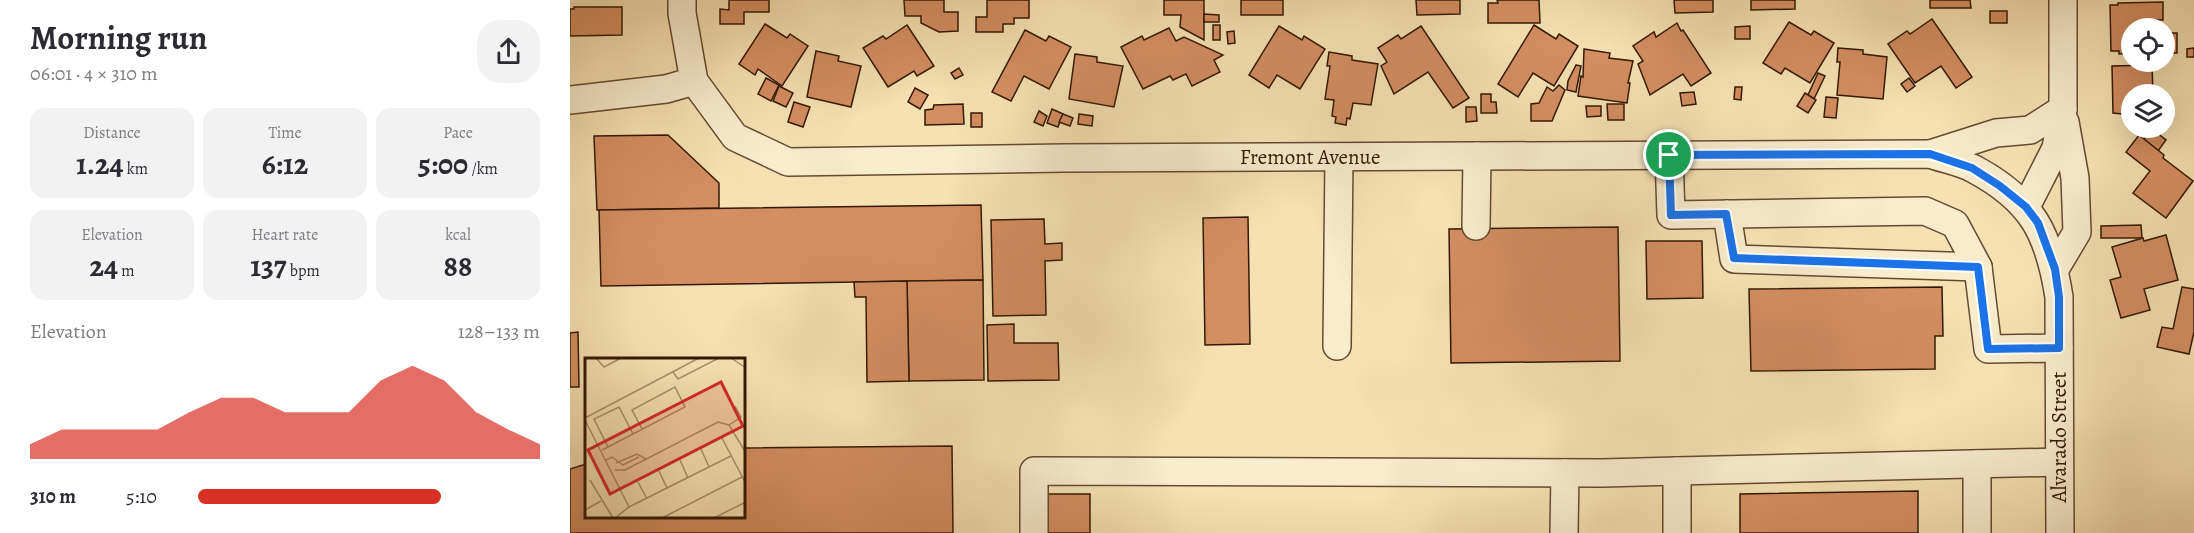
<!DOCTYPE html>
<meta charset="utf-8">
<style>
:root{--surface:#fff;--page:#f2f2f3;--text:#2b2b33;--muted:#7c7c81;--accent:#d93025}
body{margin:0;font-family:Alegreya,serif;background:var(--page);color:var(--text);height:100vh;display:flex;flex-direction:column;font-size:22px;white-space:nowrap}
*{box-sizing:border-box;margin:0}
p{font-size:20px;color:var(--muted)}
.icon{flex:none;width:33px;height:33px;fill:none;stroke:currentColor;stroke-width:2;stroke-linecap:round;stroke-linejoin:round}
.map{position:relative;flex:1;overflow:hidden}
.panel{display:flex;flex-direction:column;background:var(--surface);width:570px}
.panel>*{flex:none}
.fabs{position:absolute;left:1551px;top:18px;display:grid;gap:12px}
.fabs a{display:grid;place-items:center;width:54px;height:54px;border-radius:50%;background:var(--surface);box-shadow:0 6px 24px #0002;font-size:30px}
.pin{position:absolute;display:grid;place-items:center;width:51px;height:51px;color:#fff;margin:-26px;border:3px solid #fff;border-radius:50%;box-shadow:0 2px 6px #0007}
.round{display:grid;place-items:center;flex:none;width:63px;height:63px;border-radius:24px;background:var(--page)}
.summary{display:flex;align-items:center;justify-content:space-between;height:102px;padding:0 30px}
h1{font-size:33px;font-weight:700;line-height:45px}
.figures{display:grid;grid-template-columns:repeat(3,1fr);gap:9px;height:102px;padding:6px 30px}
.figures div{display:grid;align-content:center;border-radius:15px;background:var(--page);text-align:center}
.figures b{font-size:30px;font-weight:700}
.figures small{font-size:16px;font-weight:400}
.figures p{font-size:16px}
.chart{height:168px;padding:12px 30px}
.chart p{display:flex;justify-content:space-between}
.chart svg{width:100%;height:108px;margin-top:6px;fill:var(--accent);opacity:.7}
ul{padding:0 30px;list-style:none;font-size:20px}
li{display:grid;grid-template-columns:96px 72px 1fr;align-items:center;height:45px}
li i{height:15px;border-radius:8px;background:var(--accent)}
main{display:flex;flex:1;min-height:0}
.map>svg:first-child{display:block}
</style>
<main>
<section class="panel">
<div class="summary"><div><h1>Morning run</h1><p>06:01 · 4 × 310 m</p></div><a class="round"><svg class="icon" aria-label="share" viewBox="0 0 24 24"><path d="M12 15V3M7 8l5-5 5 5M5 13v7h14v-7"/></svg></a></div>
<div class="figures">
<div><p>Distance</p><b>1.24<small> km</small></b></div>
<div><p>Time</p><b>6:12</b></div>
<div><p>Pace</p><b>5:00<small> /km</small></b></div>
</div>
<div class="figures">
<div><p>Elevation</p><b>24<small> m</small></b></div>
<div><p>Heart rate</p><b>137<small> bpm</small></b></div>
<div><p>kcal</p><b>88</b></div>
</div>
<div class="chart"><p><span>Elevation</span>128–133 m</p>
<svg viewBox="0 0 160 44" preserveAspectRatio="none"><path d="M0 44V38L10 32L20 32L30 32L40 32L50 25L60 19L70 19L80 25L90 25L100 25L110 12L120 6L130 12L140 25L150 32L160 38V44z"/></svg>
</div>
<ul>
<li><b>310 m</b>5:10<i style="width:71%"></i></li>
</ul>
</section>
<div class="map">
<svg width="1624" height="533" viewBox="0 0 1624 533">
<rect width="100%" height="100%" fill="#f5e1b2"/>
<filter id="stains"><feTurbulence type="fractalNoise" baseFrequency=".00333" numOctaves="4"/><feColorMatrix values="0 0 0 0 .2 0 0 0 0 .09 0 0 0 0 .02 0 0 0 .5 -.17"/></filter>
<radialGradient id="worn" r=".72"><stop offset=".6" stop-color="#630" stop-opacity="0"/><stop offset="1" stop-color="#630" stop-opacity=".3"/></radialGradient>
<!-- building -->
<g fill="#d38e61" stroke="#341805" stroke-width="1.5">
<polygon points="159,0 199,0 199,12 174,12 174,24 150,24 150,9 159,10"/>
<polygon points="334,0 374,0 374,12 388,12 388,31 369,32 351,23 351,16 335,16"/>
<polygon points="417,0 459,0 459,18 444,18 444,24 433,24 433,32 406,32 406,17 417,17"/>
<polygon points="594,0 634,0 634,40 610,27 611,15 594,15"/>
<rect x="671" y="0" width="42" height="15"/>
<polygon points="846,0 890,0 890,14 847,15"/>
<polygon points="927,0 969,0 970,23 918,23 918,3 928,3"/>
<polygon points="1104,0 1143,0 1143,12 1105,13"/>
<polygon points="1181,0 1225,0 1225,9 1181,10"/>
<polygon points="1360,0 1400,0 1401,8 1360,8"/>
<polygon points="1593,2 1593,20 1583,20 1583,28 1562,28 1562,53 1549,54 1549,51 1541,51 1540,5 1548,5 1548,3"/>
<polygon points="4,7 52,7 52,35 0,36 0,9 4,9"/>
<rect x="1420" y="11" width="17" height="12"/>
<polygon points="634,14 649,15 649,22 634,22"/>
<polygon points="1362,19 1402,77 1386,88 1371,66 1345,83 1318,44 1337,31 1340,34"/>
<polygon points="1219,22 1241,35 1244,31 1264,43 1240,83 1215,68 1211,74 1193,63"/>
<polygon points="1107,23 1111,31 1113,30 1141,73 1121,86 1113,74 1080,95 1068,64 1073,61 1063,46 1084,32 1086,37"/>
<polygon points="195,24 217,38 220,34 238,46 212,86 188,69 185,75 169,64"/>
<polygon points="337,25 364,66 347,76 344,71 318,87 293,48 313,36 316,39"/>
<rect x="643" y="25" width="7" height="15"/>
<polygon points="964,25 986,39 989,34 1008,46 984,86 963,73 948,97 928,84"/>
<polygon points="709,26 732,40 734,36 755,49 730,89 707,75 699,88 679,75"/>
<polygon points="851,26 899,98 883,108 858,72 824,94 811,66 817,62 808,48 828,35 831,39"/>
<polygon points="1180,26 1180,39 1165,39 1165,27"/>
<polygon points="599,28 606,41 614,37 653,55 644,60 650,72 622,86 616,74 603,80 600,76 573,89 551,47 572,36 574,40"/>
<polygon points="455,30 476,41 479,36 501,47 479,89 454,76 441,101 422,92"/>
<polygon points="664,31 665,43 658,44 657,32"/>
<rect x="1594" y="33" width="13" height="20"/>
<polygon points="1268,48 1293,50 1293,54 1317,57 1313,99 1267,95 1270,62 1267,62"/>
<polygon points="1624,48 1624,57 1617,57 1617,49"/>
<polygon points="1014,49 1040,53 1039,58 1063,61 1058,83 1060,83 1057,103 1008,96 1011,76 1013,77"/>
<polygon points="246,51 269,56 268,61 291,66 281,107 237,97"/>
<polygon points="759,52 782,56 782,60 808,64 801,105 783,103 780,119 777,118 776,125 765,123 766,117 762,116 764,100 755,99 760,66 757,66"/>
<polygon points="505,54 527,57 527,62 553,66 544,107 499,99"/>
<polygon points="1006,65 1011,66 1006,92 997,90 998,81"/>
<polygon points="1582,65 1583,94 1562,94 1562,115 1543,113 1542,66"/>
<polygon points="389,68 393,75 385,79 381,73"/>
<polygon points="1248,73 1255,76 1244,99 1238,95"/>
<polygon points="196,78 209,85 201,101 188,94"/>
<polygon points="1339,78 1345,86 1337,92 1331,84"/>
<polygon points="989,85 995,90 982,121 961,121 961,104 969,103 977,87 983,91"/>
<polygon points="209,86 223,93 216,107 203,101"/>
<polygon points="1165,87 1172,87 1171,100 1164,99"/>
<polygon points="345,88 358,95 350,109 338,102"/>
<polygon points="1124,92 1126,104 1112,106 1110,93"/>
<polygon points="1235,93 1246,100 1238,113 1227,106"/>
<polygon points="911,94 921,94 921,102 926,102 927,113 911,113"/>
<polygon points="1256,97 1268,98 1266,118 1254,117"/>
<polygon points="224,102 240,107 233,127 218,122"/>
<polygon points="393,104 394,124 355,125 355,110 363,109 364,105"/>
<polygon points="1037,104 1054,104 1054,120 1038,120"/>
<polygon points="1016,106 1031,106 1031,116 1017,117"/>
<polygon points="896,107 906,107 907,121 896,122"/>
<polygon points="482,109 493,114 488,127 477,123"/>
<polygon points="469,111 477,116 473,126 464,122"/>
<rect x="401" y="113" width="11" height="14"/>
<polygon points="493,114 503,118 500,126 489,122"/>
<polygon points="509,114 523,116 522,126 508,124"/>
<polygon points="1582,129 1596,140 1588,151 1574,139"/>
<polygon points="98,135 149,183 149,208 27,210 24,136"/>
<polygon points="1569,135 1594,155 1593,158 1623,181 1596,218 1563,193 1580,171 1556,152"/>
<polygon points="411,205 413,280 31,286 29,210"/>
<polygon points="678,217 680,344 635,345 633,218"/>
<polygon points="474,219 475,244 492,243 492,260 475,261 476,315 423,316 421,220"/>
<polygon points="1571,225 1572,238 1531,238 1531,226"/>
<polygon points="1048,227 1050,361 881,363 879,229"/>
<polygon points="1596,235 1608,280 1574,289 1580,310 1551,318 1540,280 1551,277 1542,247 1573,238 1574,241"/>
<polygon points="1076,241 1132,241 1133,298 1077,299"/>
<polygon points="413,280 414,380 339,381 337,281"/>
<polygon points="337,281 339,381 297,382 296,297 285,297 284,282"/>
<polygon points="1372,287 1373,336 1365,336 1365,369 1181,371 1179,289"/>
<polygon points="1612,287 1624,289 1624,332 1619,354 1587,347 1592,327 1603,329"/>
<polygon points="444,324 444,343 488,343 489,380 418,381 417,325"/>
<polygon points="8,332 9,387 0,387 0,333"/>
<polygon points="382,446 383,533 0,533 0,469 16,464 16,516 174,516 174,448"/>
<polygon points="1348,491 1348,533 1170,533 1170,494"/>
<polygon points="473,494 520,494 520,533 474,533"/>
</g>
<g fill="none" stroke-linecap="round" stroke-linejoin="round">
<!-- minor casing -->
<g stroke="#644a30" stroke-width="30">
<g id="minor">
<path d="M112,0V13L124,81L165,137L218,162L494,158L1360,154C1374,159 1391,162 1404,169C1462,200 1479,233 1489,297L1490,533"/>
<polyline points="0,100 96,89 124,81"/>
<polyline points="1360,154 1426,133 1460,130 1493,109"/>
<polyline points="1099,155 1101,215 1355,211 1385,224 1408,267 1418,349 1489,348"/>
<polyline points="1456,207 1486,148 1493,109 1493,0"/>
<polyline points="1157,214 1164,259 1408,267"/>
<polyline points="906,226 907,156"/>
<polyline points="1485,269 1507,232 1505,178 1495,122"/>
<polyline points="767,346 769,157"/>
<polyline points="1407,464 1407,533"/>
<polyline points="464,533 464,471 1033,473 1107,471"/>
<polyline points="994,533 995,473"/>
<polyline points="1107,533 1107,471 1489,462"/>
</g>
</g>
<!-- minor -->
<use href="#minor" stroke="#f8eccd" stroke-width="27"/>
</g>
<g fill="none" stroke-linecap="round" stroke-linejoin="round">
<!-- route casing -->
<g stroke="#fff" stroke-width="12">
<polygon id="route" points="1360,154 1402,168 1430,186 1456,207 1468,223 1485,269 1489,297 1489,348 1418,349 1408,267 1164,258 1156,214 1101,215 1099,155"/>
</g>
<!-- route -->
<use href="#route" stroke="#1a73e8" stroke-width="8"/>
</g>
<g text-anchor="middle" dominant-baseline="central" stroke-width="6" stroke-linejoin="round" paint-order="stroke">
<!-- street labels -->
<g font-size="21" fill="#341805" stroke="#f8eccd">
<text x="740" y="157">Fremont Avenue</text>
<text transform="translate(1489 437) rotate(-90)">Alvarado Street</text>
</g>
</g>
<!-- overview -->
<g transform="translate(15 358)">
<rect width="160" height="160" fill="#f5e1b2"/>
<path fill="none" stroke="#a8916d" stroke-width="1.5" d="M11,0L19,9L36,0M146,0L161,10M88,14L93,21L134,0M0,60L114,0M0,62L44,149M144,67L156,59L150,48M48,76L100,49L90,29L47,52L57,71M137,80L161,126M116,91L124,109M17,92L23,89L48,76L34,49L9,61L23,89M21,102L27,99L38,107L54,99M95,102L103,120M31,105L52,96L61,101M30,112H40L133,64L144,67L161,95M74,113L82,130M5,122L28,160M53,124L62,141M0,152L16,143M30,160L44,149L146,98M77,160L157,119M129,160L161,144"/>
<path fill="#d62828" fill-opacity="0.15" stroke="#d62828" stroke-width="3" d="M136,24L158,68L25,136L3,92Z"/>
<rect width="160" height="160" fill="none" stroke="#341805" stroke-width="3"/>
</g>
<rect width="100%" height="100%" filter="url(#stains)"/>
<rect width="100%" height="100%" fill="url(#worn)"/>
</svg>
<div class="fabs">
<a><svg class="icon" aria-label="locate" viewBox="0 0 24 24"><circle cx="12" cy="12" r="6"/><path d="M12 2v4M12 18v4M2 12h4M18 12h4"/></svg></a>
<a><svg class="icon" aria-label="layers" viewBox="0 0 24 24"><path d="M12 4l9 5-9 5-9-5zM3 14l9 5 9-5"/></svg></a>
</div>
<div class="pin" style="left:1099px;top:155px;background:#1e9e55"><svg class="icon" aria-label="arrive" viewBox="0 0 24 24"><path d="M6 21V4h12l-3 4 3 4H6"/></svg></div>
</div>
</main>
